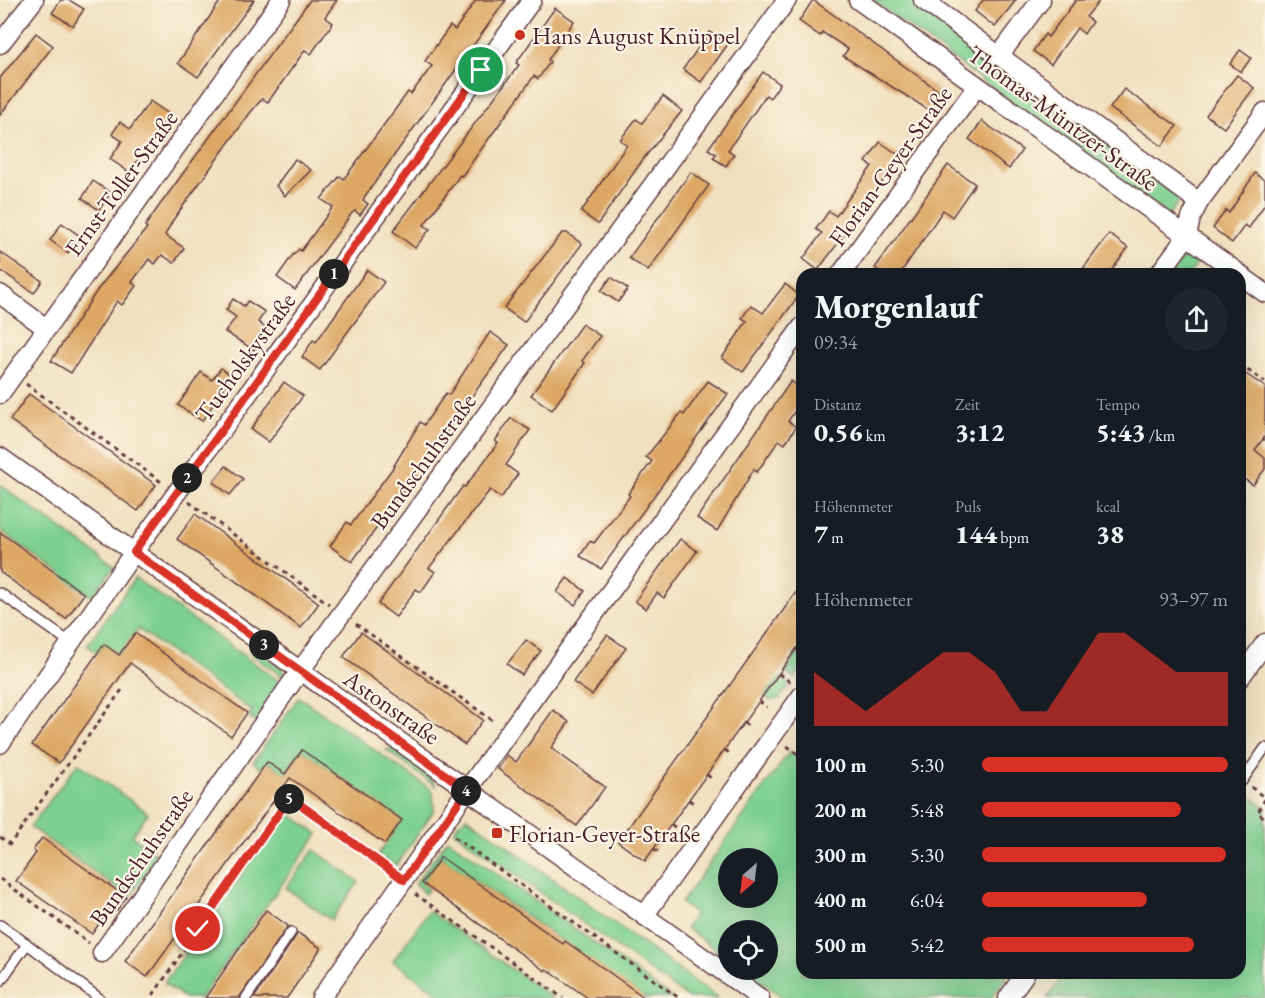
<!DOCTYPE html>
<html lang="de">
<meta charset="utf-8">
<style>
:root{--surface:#171b24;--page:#20242c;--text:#f1f3f6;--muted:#9ea1a6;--accent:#d93025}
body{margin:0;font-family:"EB Garamond",serif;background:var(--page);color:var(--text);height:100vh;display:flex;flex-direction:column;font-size:22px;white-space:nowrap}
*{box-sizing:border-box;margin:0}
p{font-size:20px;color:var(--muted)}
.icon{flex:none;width:33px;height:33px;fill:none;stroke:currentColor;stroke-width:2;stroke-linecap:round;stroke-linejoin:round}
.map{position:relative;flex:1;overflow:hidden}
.details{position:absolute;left:796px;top:268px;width:450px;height:711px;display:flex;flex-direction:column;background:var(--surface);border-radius:18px;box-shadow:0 6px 24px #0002}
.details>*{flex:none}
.needle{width:39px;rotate:208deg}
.buttons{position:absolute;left:718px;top:848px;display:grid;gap:12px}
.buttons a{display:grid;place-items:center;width:60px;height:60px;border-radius:50%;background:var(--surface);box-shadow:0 6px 24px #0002;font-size:30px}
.pin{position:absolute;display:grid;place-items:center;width:51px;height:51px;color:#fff;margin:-26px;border:3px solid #fff;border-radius:50%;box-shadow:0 2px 6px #0007}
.km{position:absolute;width:30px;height:30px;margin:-15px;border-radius:50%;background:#222;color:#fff;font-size:16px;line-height:30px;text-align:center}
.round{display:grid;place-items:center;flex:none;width:63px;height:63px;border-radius:32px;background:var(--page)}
.head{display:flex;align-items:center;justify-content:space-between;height:102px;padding:0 18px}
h1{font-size:33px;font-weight:800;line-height:45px}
.metrics{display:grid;grid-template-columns:repeat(3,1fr);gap:9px;height:102px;padding:6px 18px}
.metrics div{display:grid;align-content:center}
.metrics b{font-size:26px;font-weight:800}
.metrics small{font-size:16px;font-weight:400}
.metrics p{font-size:16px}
.chart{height:168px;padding:12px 18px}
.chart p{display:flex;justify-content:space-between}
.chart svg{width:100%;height:108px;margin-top:6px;fill:var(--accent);opacity:.7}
ul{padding:0 18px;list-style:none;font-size:20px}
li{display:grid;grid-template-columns:96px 72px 1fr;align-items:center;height:45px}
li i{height:15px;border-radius:8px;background:var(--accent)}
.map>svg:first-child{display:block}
</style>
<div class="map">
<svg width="1265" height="998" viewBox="0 0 1265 998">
<rect width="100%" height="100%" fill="#fcf5e5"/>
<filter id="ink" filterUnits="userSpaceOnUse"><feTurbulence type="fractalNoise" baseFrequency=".0167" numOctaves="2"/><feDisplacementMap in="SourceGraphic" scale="12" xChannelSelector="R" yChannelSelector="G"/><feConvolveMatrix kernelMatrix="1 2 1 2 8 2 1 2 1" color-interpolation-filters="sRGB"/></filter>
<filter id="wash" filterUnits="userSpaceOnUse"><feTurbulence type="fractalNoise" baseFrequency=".008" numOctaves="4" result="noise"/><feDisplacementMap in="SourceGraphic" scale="24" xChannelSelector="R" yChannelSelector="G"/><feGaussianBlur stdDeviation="1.35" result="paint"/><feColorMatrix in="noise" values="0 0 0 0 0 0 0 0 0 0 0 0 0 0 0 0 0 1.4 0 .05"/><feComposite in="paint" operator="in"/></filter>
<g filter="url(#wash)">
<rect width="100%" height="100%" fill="#f0e0c0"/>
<!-- green -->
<g fill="#7dd092" stroke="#64785e" stroke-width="1.5" fill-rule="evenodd">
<polygon points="872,0 912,0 1182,197 1168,216"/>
<polygon points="1186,256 1197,264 1189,274 1168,274"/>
<polygon points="0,485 114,567 92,597 0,530"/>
<polygon points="135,578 283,684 256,722 248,717 252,711 138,629 119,655 104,644 97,653 87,645"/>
<polygon points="257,651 283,669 285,678 249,653"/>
<polygon points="797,653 802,657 802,667 795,679 785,672"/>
<polygon points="780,677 790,685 779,699 769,700 764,696"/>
<polygon points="299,697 433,791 434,810 396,866 378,855 401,820 302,750 285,774 268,762 262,769 253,762"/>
<polygon points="392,748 427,772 437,787 386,750"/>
<path d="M790,751L802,760V974H1009L991,998H784L743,969H768V930H729V959L686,928L695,914L681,903ZM729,858H768V897H729Z"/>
<polygon points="78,763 148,813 132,836 158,855 130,897 30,827"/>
<polygon points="1241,789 1265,807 1265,998 1047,998 1064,974 1240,974"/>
<polygon points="287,812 318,834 200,998 185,998 164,983"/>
<polygon points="467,817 718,998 688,998 454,831 459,823"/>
<polygon points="448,839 672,998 645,998 441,857 422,883 429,888 425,894 415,884"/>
<polygon points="314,850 359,882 331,920 286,888"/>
<polygon points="429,911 553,998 445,998 393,961"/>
</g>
<g id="blocks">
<!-- building -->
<g fill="#dea763">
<polygon points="61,0 69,0 84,9 73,26 52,13"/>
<polygon points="221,0 254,0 198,77 178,63"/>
<polygon points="310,0 337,0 325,17 333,23 311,54 305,50 268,102 262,99 250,113 173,220 165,235 184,248 174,263 162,255 155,264 149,259 132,282 136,286 122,305 117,301 71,373 51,361 98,289 147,228 145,226 157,209"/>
<polygon points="476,0 506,0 365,196 363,200 368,204 360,215 355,211 352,213 295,290 277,277 292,256 299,249 301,251 333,207 321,199 340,176 344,179 408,92 411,94 432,66 425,61 450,26 455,30"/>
<polygon points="813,0 947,97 935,114 843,56 848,49 822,32 820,36 799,21"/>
<polygon points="983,0 1016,0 995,27 975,11"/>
<polygon points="1076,0 1100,0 1086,17 1092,22 1084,34 1077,28 1051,64 1033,51 1045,34 1048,37"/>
<polygon points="555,8 574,21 548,60 550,62 538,79 534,76 462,176 460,175 424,225 430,229 415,248 393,231 519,65 516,63"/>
<polygon points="710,32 728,44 701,82 683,69"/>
<polygon points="36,33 53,46 0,115 0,78"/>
<polygon points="1240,50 1251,58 1241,72 1230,64"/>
<polygon points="763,72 780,84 770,98 766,95 728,150 734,154 726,166 713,158 716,154 708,149"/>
<polygon points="1237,75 1254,88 1224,128 1206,115"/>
<polygon points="1124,89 1177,126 1162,146 1110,108"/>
<polygon points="663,96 682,111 644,158 598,224 581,212 627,145 620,140 636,119 642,123"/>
<polygon points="150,101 170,115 129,172 110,159 122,141 112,134 120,122 130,129"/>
<polygon points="982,121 1022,150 1009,169 969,139"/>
<polygon points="880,142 899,155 876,192 818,270 803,259 822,233 816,229 829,211 836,216 872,166 866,162"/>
<polygon points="295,159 311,170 285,196 276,186"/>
<polygon points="948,165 975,184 952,217 943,210 900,274 884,274 875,268"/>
<polygon points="691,172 709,185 648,271 629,258"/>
<polygon points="1255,173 1265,181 1265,204 1249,228 1245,225 1232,243 1213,228 1226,210 1229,213"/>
<polygon points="93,181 111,193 99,210 82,198"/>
<polygon points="62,223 81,237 68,253 50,240"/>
<polygon points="562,233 567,233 582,244 524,322 504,308"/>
<polygon points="1109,234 1128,248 1109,274 1079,274"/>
<polygon points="0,252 42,281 34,293 0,270"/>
<polygon points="367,270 384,282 320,370 302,357 313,340 316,342"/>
<polygon points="611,277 628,289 618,302 601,291"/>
<polygon points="785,284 799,295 743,372 722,358 747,321 742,318 751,305 763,313"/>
<polygon points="233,299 244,306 248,301 265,312 258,322 268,330 254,350 225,332 236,317 226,310"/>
<polygon points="582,324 600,336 582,361 585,363 552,410 531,395"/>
<polygon points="490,332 509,345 352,562 330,546 347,522 351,525 392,469 420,422 424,425 446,393 449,395"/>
<polygon points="221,368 232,376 202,421 178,405 201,372 212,380"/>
<polygon points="1240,370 1265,387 1265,436 1255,450 1265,458 1265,469 1253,485 1240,476"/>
<polygon points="708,381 728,394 601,569 580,556 590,541 594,543 630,496 628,494 652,461 646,457 681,413 684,415"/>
<polygon points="791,381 802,389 802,401 788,421 796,427 785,444 779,440 757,472 754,469 717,531 697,518"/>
<polygon points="284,382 303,396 269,442 251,429"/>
<polygon points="29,394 156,485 138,511 10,420"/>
<polygon points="511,418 530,430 506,465 518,474 501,498 490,490 429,568 435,572 421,592 416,589 396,617 378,604 463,486 465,487 498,443 495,441"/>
<polygon points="226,466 243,479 230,495 213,482"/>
<polygon points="195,514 319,603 301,628 177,539"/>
<polygon points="0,532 84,594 66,619 0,572"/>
<polygon points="680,539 697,551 664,598 657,593 646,609 635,601"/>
<polygon points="567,578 585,591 575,605 557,592"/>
<polygon points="802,584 802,641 645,861 618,842"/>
<polygon points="361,632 483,720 465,745 343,657"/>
<polygon points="135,633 247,713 231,736 130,663 59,763 32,745 104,644 119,655"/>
<polygon points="607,635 626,648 592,695 573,682"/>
<polygon points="526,640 541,651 522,675 507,664"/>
<polygon points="553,710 569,722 551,748 605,787 577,826 498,769 507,755 516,762"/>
<polygon points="302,750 402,820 385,844 290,778 147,977 125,961 267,762 285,774"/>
<polygon points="42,838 126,897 117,910 111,906 92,934 16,881 36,853 33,850"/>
<polygon points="441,857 563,944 565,941 645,998 588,998 546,969 545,971 422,883"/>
<polygon points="266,910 288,926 239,998 205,998"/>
<polygon points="298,933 321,948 287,998 254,998"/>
</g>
</g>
</g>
<g filter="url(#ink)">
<use href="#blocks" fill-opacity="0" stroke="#633c41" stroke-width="1.5"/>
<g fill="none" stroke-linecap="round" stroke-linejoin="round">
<!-- lane casing -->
<g stroke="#633c41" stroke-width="12">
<g id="lane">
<polyline points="0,593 71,643"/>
<polyline points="1240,779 1242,781 1265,748"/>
<polyline points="0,925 27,944"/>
<polyline points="0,982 27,944 99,998"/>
<polyline points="246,998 291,932"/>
</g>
</g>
<!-- street casing -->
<g stroke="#633c41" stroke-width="21">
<g id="street">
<polyline points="858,0 1240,274"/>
<polyline points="923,0 1199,202"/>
<polyline points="0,44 34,0"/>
<polyline points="999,56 1041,0"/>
<polyline points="841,274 977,86"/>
<polyline points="1159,274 1187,236 1191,218 1199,202 1265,112"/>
<polyline points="1240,275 1265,293"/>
<polyline points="0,294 46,328"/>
<polyline points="0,394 281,0"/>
<polyline points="0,457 760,998"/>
<polyline points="1240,678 1265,643"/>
<polyline points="0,744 134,552 532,0"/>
<polyline points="644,916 802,695"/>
<polyline points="102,953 300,671 787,0"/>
<polyline points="321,998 467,790 802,327"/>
<polyline points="1008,998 1025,974"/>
</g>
</g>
<!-- path -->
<g stroke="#633c41" stroke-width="3" stroke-dasharray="4.5 4.5" stroke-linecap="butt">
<polyline points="1240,365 1265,382"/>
<polyline points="26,384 164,484"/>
<polyline points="1263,439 1265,440"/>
<polyline points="189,502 329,604"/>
<polyline points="356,624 495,722"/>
<polyline points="796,649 802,653"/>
<polyline points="779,674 792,683"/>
<polyline points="759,701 767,707"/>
<polyline points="744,723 751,728"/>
<polyline points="787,746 802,757"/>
<polyline points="725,750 732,755"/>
<polyline points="707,775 714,780"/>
<polyline points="1251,787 1265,798"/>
<polyline points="1265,799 1258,813 1265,818"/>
<polyline points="689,800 696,805"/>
<polyline points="671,825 679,829"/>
<polyline points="0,837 10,844 124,687"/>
<polyline points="454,837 679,998"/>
<polyline points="654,849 661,853"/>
<polyline points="0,879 89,943"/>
<polyline points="415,894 563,998"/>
<polyline points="153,995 290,797 390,870"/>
</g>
<!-- lane -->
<use href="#lane" stroke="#fff" stroke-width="9"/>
<!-- street -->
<use href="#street" stroke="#fff" stroke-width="18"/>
</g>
</g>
<g fill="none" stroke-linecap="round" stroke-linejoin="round" filter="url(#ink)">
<!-- route casing -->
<g stroke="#fff" stroke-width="12">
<polyline id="route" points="198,929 290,797 404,880 467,790 134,552 481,70"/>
</g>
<!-- route -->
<use href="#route" stroke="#d93025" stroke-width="8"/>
</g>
<!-- markers -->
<g fill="#c8321e" stroke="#fcf5e5" stroke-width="2">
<circle cx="520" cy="35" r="6"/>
<rect x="491" y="827" width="12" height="12" rx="3"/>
</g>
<g text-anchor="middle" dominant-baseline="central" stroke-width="4.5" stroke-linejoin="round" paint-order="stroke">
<!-- poi labels -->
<g font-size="24" fill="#4a1f2b" stroke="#fcf5e5" text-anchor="start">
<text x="532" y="35">Hans August Knüppel</text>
<text x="509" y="833">Florian-Geyer-Straße</text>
</g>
<!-- street labels -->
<g font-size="24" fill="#4a1f2b" stroke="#fcf5e5">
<text transform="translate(1063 118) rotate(36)">Thomas-Müntzer-Straße</text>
<text transform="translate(890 166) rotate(-54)">Florian-Geyer-Straße</text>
<text transform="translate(121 183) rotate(-54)">Ernst-Toller-Straße</text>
<text transform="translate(245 357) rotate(-54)">Tucholskystraße</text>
<text transform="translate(423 461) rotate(-54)">Bundschuhstraße</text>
<text transform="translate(392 707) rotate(35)">Astonstraße</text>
<text transform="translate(141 857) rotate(-55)">Bundschuhstraße</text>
</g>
</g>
</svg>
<div class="buttons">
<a><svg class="needle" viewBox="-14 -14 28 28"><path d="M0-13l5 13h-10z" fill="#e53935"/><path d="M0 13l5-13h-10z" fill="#9ea1a6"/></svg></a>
<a><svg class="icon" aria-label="locate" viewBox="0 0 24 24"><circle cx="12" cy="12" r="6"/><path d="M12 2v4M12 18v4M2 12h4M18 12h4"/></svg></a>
</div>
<div class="pin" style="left:481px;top:70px;background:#1e9e55"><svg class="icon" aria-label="arrive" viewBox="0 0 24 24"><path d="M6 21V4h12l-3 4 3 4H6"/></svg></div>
<div class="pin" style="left:198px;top:929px;background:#d93025"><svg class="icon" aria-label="check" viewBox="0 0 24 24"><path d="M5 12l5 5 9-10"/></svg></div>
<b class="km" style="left:334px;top:274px">1</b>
<b class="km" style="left:187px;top:478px">2</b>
<b class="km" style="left:264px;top:645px">3</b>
<b class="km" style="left:466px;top:791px">4</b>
<b class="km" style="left:289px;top:799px">5</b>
<section class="details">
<div class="head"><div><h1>Morgenlauf</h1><p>09:34</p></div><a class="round"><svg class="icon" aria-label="share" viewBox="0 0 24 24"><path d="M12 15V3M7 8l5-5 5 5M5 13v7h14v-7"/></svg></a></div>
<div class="metrics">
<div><p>Distanz</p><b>0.56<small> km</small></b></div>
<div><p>Zeit</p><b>3:12</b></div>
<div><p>Tempo</p><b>5:43<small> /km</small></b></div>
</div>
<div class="metrics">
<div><p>Höhenmeter</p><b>7<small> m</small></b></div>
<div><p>Puls</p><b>144<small> bpm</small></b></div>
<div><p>kcal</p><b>38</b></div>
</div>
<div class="chart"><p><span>Höhenmeter</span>93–97 m</p>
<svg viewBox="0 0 160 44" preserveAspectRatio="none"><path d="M0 44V22L10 30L20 38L30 30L40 22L50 14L60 14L70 22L80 38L90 38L100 22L110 6L120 6L130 14L140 22L150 22L160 22V44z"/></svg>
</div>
<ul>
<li><b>100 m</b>5:30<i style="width:100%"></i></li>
<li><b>200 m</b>5:48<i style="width:81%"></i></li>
<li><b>300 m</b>5:30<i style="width:99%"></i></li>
<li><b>400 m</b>6:04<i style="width:67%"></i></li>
<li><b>500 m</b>5:42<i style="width:86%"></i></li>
</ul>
</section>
</div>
